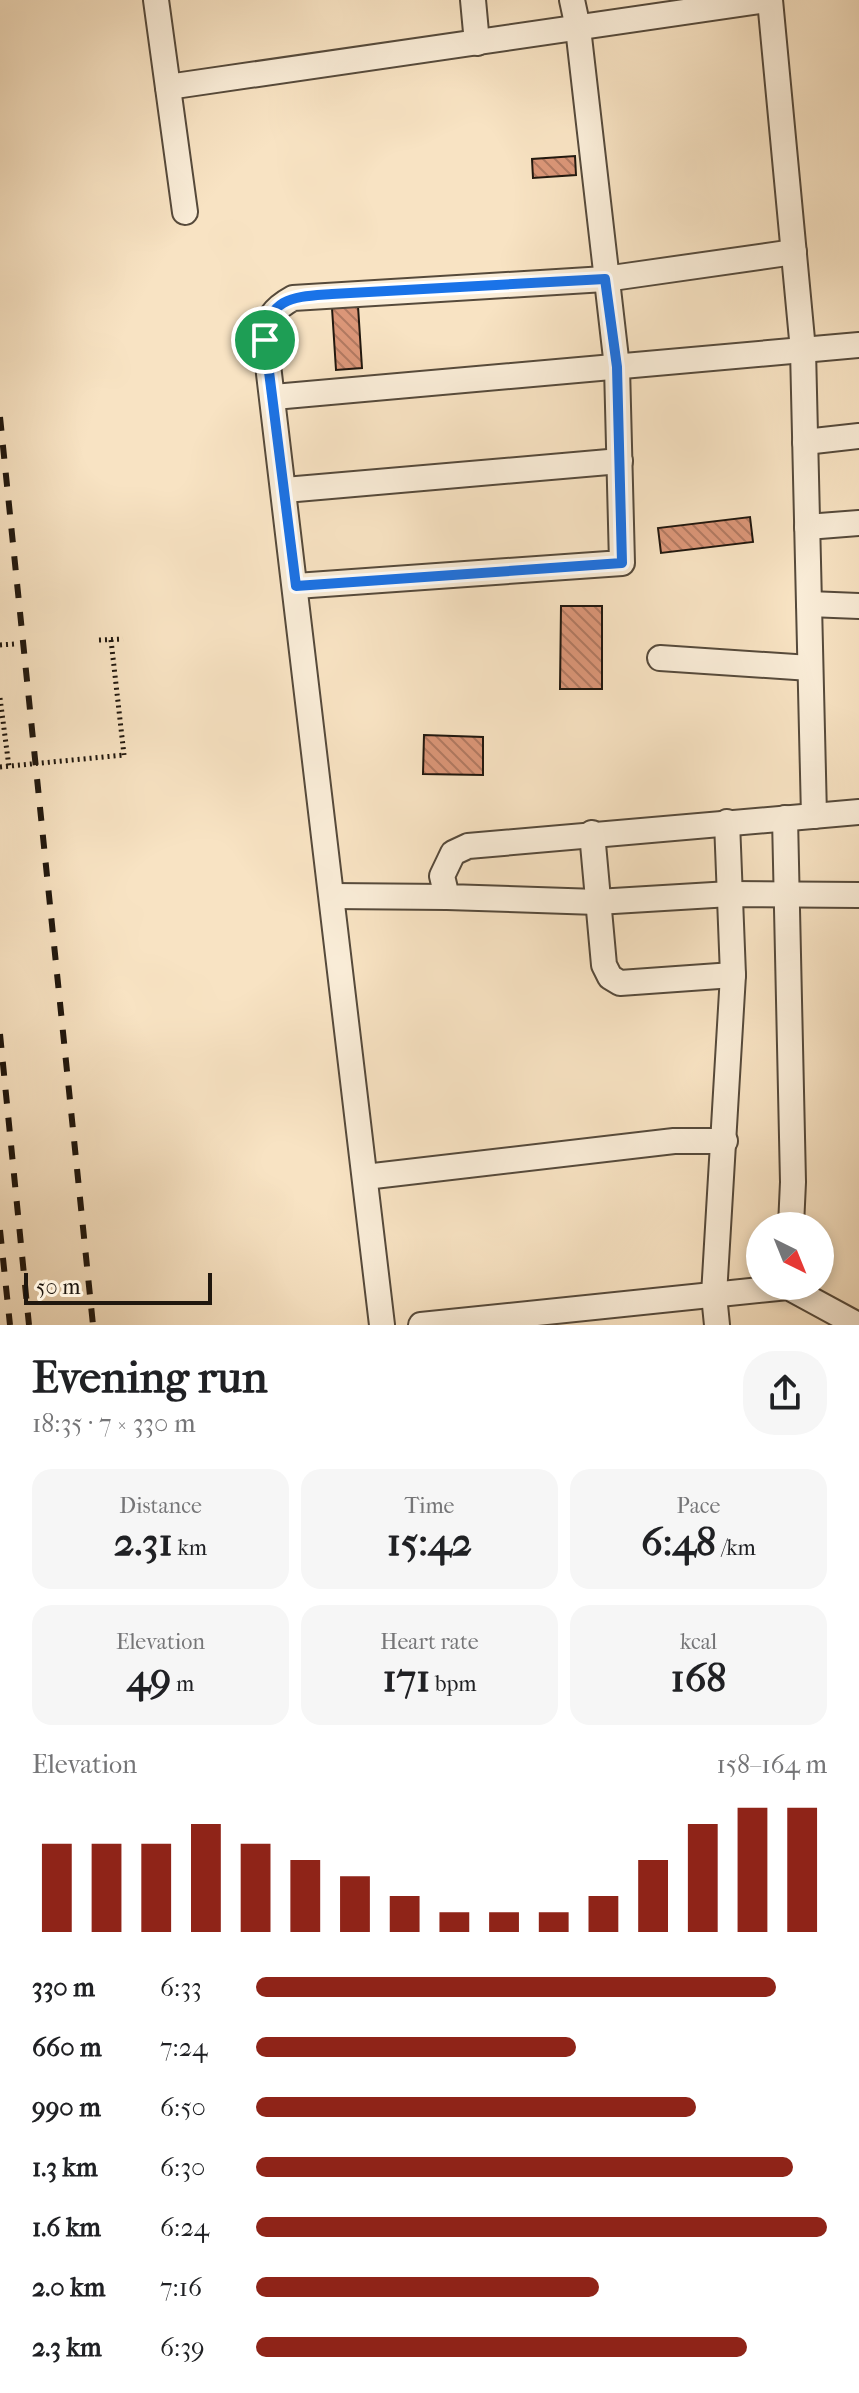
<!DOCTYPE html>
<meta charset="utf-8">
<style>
:root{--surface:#fff;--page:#f6f6f6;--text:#202124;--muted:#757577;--accent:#8f2418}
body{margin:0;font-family:"IM FELL French Canon",serif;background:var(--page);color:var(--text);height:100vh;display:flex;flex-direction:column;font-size:30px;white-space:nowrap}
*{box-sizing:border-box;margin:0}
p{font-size:26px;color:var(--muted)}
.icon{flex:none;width:44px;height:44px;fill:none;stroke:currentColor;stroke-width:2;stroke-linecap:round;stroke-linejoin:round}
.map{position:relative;height:1325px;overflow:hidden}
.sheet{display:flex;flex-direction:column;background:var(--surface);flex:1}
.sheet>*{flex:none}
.needle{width:52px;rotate:137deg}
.tools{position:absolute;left:746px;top:1212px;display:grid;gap:16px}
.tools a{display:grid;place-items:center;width:88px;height:88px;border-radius:50%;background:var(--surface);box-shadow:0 4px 12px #0003;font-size:40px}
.scale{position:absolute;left:24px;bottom:20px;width:188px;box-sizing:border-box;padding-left:8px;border:4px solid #20170e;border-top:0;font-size:22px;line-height:28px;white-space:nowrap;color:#20170e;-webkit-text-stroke:6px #faedd8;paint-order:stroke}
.pin{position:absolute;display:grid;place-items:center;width:68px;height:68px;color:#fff;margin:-34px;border:4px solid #fff;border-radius:50%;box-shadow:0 2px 8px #0007}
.round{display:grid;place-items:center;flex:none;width:84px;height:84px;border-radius:32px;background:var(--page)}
.overview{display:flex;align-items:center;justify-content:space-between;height:136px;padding:0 32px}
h1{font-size:44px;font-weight:700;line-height:60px}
.metrics{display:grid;grid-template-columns:repeat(3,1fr);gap:12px;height:136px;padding:8px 32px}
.metrics div{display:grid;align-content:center;border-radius:20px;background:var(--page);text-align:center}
.metrics b{font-size:40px;font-weight:700}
.metrics small{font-size:22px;font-weight:400}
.metrics p{font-size:22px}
.chart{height:224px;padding:16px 32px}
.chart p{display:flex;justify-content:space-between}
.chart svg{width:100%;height:144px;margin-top:8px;stroke:var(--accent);stroke-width:6}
ul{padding:0 32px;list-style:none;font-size:26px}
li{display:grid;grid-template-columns:128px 96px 1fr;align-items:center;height:60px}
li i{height:20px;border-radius:10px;background:var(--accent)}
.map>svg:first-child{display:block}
</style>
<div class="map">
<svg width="859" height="1325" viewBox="0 0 859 1325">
<defs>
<pattern id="building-back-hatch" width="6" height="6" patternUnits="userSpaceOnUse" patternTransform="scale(2)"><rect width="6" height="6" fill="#db9678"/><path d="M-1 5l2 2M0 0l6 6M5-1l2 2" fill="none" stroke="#b17961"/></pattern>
</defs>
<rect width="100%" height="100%" fill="#f8e3c3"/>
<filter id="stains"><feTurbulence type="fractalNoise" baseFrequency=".0025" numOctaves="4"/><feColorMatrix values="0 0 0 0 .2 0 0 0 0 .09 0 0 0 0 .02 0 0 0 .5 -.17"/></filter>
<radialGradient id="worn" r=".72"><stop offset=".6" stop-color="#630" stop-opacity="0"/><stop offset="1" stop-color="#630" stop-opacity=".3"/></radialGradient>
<!-- building -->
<g fill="url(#building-back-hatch)" stroke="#20170e" stroke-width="2">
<polygon points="575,156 576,175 533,178 532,159"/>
<polygon points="358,306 362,368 336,370 332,308"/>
<polygon points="750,517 753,542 661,553 658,528"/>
<polygon points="561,606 602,606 602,689 560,689"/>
<polygon points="424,735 483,737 483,775 423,774"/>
</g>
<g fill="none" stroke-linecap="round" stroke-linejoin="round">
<!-- street casing -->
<g stroke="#564a3b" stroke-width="28">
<g id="street">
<polyline points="156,0 185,212"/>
<polyline points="473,0 477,43"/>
<polyline points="770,0 803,350 814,816"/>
<polyline points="168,87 767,0"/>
<polyline points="274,397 859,345"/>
<polyline points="805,442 859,436"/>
<polyline points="285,490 620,461"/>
<polyline points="807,527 859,523"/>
<polyline points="296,586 622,563 617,367 578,28 572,0"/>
<polyline points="809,604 859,606"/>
<polyline points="660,658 810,668"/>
<polyline points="859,812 468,846 453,853 442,876 447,897 597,902 730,894 859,895"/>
<polyline points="785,818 793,1182 791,1226"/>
<polyline points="592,833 604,965 610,977 620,983 733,975"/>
<polyline points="332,896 447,897"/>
<polyline points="365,1177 674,1141 725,1141"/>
<path d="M382,1325L265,340C267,318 273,309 293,298L605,279L794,252"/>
<polyline points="421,1325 788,1287 858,1325"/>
<polyline points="717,1325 714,1295 733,975 727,822"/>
</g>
</g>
<!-- path -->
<g stroke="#20170e" stroke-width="5" stroke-dasharray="2 4" stroke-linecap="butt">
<polyline points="99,640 123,639"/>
<polyline points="111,640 124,755"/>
<polyline points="0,645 15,644"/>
<polyline points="0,698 9,767"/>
</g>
<!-- street -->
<use href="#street" stroke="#faedd8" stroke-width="24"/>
<!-- rail -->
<g stroke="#20170e" stroke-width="6" stroke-dasharray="14 14" stroke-linecap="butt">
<polyline points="0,417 93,1325"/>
<polyline points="0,1034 29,1325"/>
<polyline points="0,1230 10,1325"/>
</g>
<!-- path-bridge -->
<polyline stroke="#20170e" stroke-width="5" stroke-dasharray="2 4" stroke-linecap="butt" points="0,767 124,755"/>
</g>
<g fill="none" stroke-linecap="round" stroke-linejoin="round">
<!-- route casing -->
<g stroke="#fff" stroke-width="16">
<path id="route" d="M605,279L617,367L622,563L296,586L265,340C268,296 295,297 332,294Z"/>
</g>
<!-- route -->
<use href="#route" stroke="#1a73e8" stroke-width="10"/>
</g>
<rect width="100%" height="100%" filter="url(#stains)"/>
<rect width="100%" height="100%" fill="url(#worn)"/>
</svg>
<div class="tools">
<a><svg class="needle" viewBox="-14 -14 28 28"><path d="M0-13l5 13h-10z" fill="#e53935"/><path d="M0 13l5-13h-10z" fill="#757577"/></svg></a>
</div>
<div class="scale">50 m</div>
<div class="pin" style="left:265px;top:340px;background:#1e9e55"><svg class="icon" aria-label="arrive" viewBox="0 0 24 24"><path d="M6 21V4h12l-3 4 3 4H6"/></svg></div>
</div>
<section class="sheet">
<div class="overview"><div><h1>Evening run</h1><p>18:35 · 7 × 330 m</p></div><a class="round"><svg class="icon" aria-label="share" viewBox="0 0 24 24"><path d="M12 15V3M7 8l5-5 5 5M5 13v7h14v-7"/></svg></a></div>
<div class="metrics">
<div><p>Distance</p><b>2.31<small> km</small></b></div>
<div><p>Time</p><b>15:42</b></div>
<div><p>Pace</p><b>6:48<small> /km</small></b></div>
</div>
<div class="metrics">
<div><p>Elevation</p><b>49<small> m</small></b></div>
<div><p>Heart rate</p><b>171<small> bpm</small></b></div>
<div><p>kcal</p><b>168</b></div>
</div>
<div class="chart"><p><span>Elevation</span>158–164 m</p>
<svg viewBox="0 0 160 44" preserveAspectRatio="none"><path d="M5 44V17M15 44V17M25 44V17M35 44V11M45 44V17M55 44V22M65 44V27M75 44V33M85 44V38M95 44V38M105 44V38M115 44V33M125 44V22M135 44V11M145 44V6M155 44V6"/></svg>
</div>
<ul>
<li><b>330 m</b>6:33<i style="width:91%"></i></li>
<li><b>660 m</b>7:24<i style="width:56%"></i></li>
<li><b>990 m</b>6:50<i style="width:77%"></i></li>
<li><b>1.3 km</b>6:30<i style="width:94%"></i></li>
<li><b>1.6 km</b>6:24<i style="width:100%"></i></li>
<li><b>2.0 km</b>7:16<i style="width:60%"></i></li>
<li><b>2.3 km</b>6:39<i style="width:86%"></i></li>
</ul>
</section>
